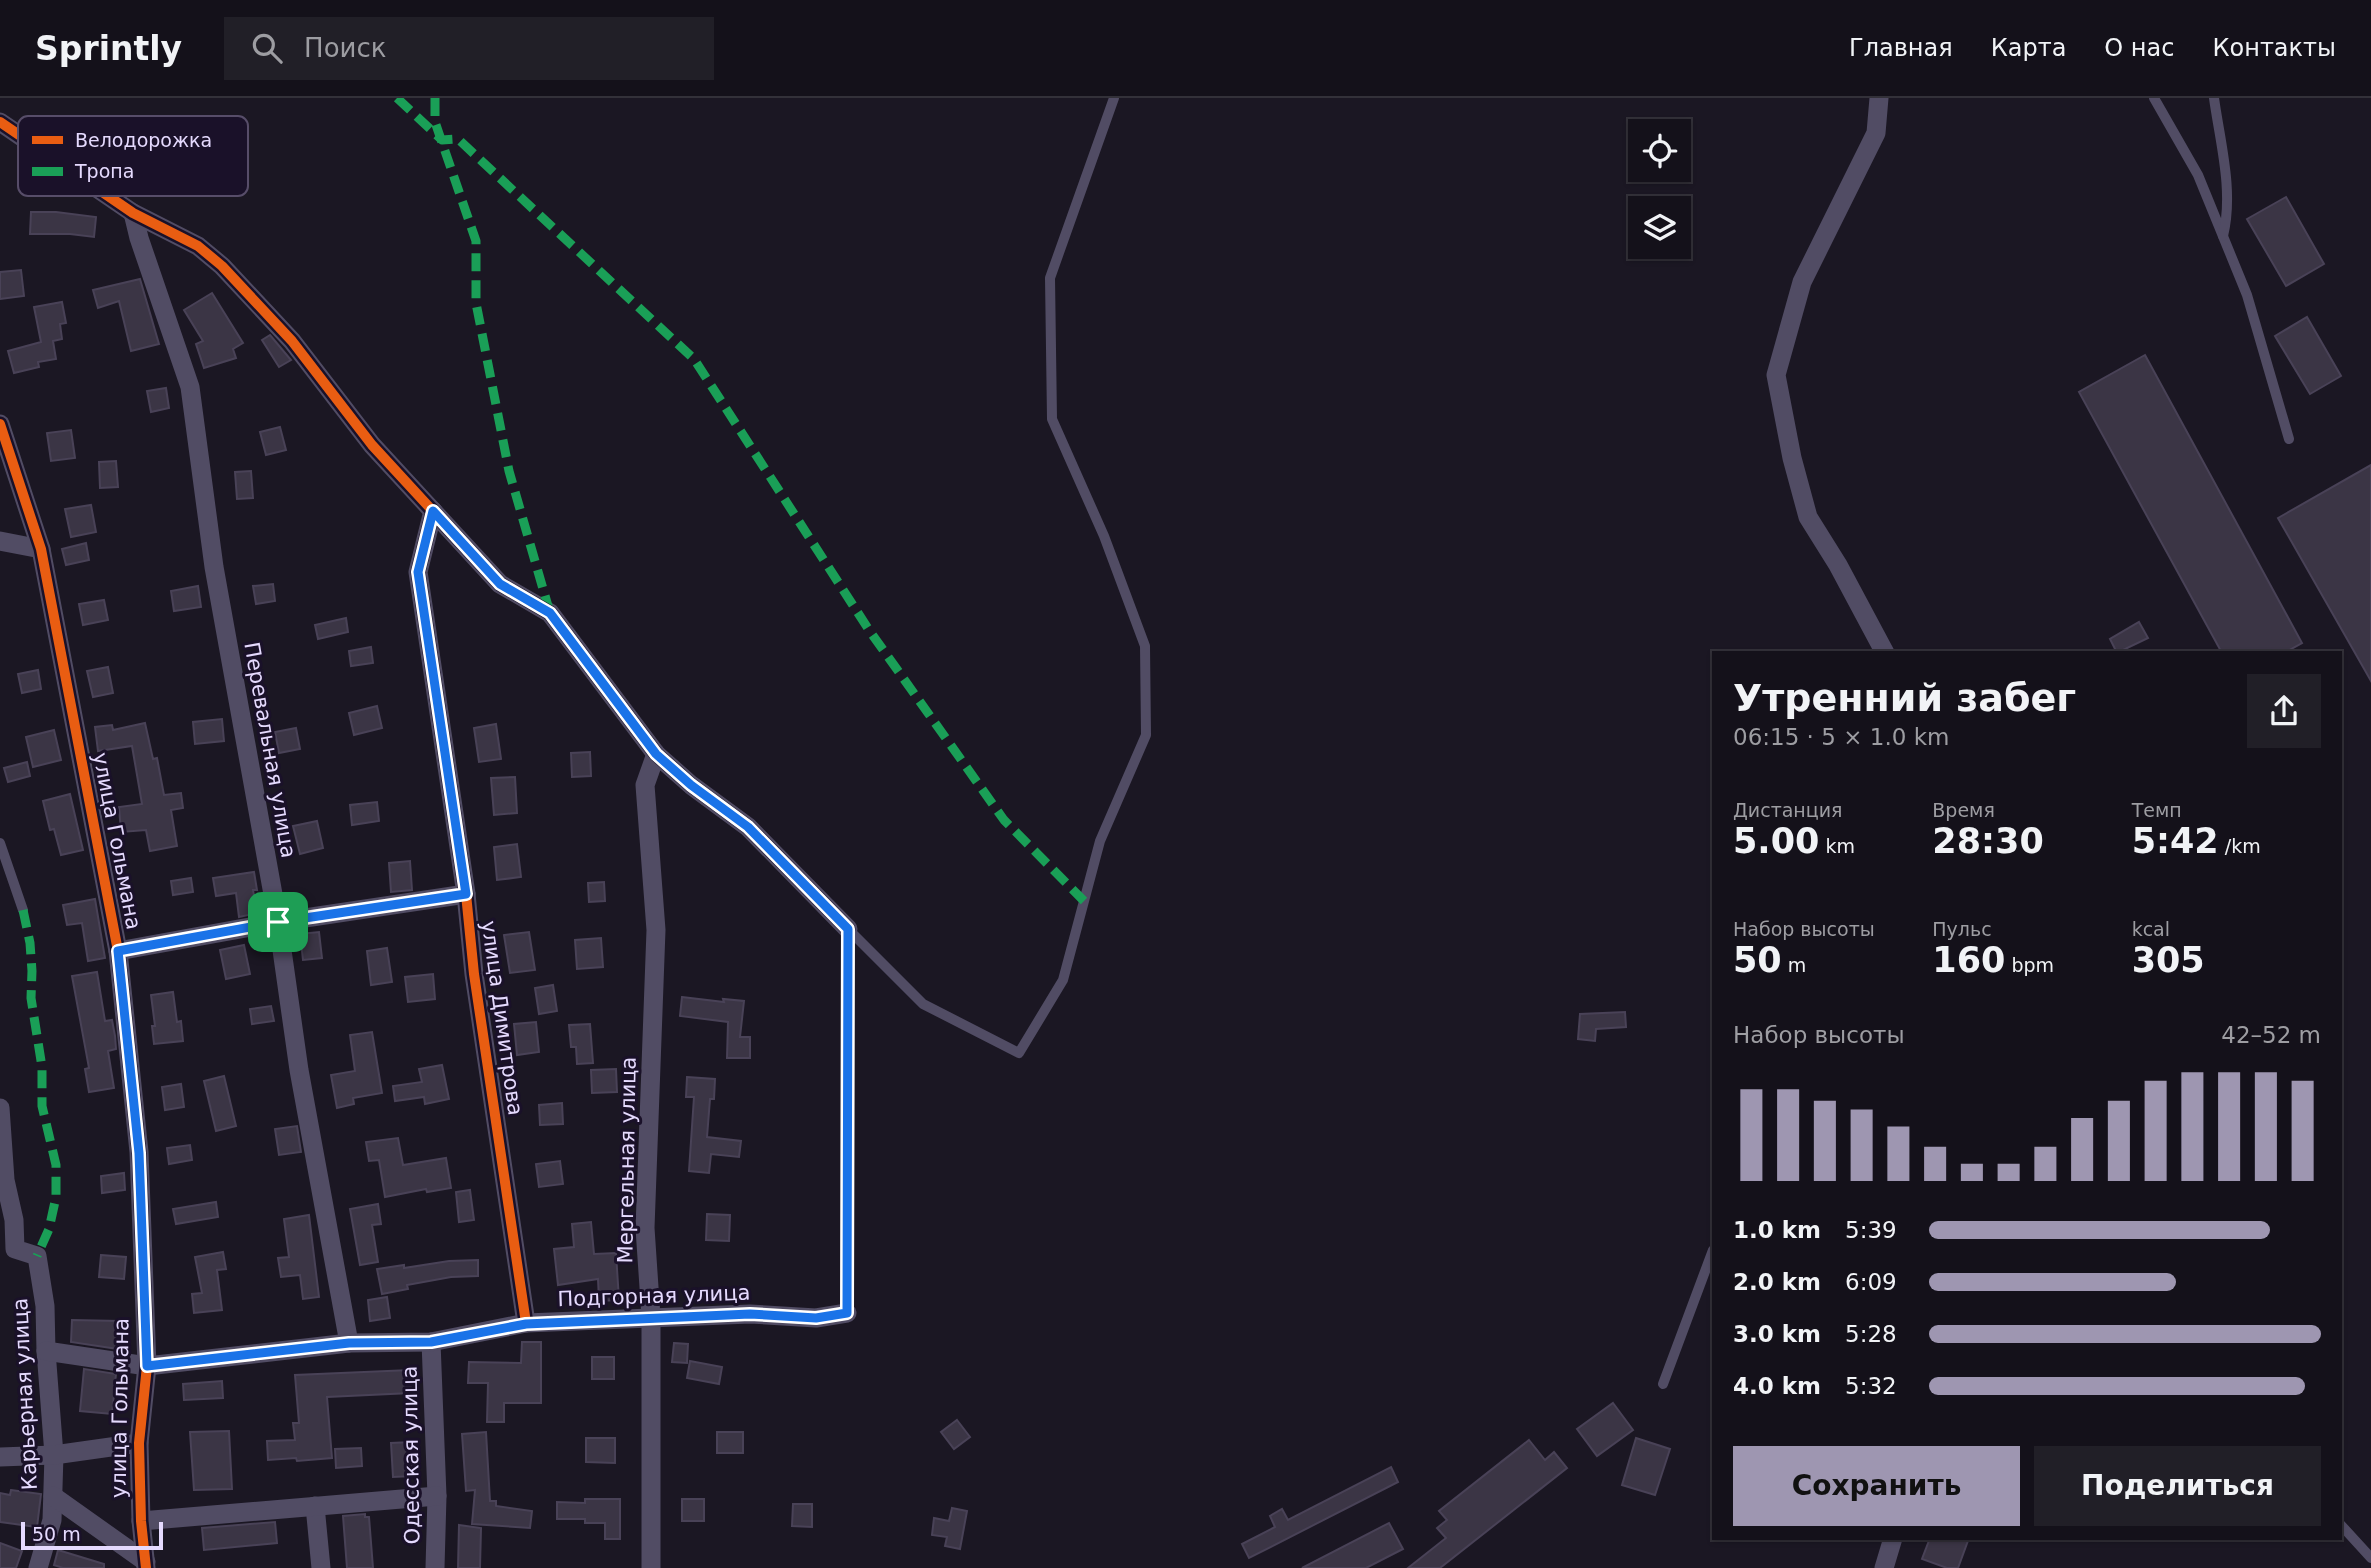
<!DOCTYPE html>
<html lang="ru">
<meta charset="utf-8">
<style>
:root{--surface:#14111a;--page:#211f27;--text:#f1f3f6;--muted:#9d9da2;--line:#333139;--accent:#9e96b1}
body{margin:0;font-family:"DejaVu Sans",sans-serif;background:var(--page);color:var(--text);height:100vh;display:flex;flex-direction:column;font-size:26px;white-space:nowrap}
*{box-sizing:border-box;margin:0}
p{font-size:23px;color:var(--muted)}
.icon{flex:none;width:38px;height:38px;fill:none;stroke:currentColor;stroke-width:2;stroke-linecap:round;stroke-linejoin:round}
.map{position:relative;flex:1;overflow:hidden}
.sheet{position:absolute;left:1712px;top:553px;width:630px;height:889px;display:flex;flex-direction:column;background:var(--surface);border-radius:0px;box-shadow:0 2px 5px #0004,0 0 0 2px var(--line)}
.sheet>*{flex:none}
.controls{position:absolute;left:1628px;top:21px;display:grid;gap:14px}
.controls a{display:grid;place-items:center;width:63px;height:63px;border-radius:0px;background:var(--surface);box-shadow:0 2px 5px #0004,0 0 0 2px var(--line);font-size:35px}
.scale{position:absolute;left:21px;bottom:18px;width:142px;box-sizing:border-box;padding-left:7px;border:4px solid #e5dafe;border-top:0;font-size:19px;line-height:24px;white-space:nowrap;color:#e5dafe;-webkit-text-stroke:5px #1a1129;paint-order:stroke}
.pin{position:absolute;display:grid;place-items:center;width:60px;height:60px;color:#fff;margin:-30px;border-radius:14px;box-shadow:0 4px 10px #0006}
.round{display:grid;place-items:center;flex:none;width:74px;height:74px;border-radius:0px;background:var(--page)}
.overview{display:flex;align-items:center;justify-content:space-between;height:119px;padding:0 21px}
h1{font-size:38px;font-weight:600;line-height:52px}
.metrics{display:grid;grid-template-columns:repeat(3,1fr);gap:10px;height:119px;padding:7px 21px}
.metrics div{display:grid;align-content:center}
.metrics b{font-size:35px;font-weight:600}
.metrics small{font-size:19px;font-weight:400}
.metrics p{font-size:19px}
.chart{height:196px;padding:14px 21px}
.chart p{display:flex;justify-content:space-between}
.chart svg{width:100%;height:126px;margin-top:7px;stroke:var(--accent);stroke-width:6}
.cta{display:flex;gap:14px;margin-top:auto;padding:14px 21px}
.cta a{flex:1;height:80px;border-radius:0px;background:var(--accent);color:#111;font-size:28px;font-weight:600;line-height:80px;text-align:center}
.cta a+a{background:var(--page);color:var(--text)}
ul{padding:0 21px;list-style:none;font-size:23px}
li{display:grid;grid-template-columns:112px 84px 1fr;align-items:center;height:52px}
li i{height:18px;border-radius:9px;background:var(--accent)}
header{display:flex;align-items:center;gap:42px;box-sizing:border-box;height:98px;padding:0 35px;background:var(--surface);border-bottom:2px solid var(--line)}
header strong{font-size:33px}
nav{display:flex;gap:38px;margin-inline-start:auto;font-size:24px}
.search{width:490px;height:63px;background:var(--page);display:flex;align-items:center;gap:18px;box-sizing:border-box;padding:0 24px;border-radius:0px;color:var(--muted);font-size:26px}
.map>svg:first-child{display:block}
</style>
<header>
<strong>Sprintly</strong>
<div class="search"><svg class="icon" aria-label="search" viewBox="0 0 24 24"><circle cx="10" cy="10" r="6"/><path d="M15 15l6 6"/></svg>Поиск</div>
<nav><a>Главная</a><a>Карта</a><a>О нас</a><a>Контакты</a></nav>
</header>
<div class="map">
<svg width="2371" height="1470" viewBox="0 0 2371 1470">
<rect width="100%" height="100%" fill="#1b1723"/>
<!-- building -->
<g fill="#3b3545" stroke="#494257" stroke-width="2">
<polygon points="2286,99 2324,166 2286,188 2247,121"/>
<polygon points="31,114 56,114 96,119 94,139 70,136 30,136"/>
<polygon points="21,172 24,198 0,201 0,174"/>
<polygon points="140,181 159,246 131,253 119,203 98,210 93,192"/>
<polygon points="212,195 243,245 233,251 236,260 204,270 196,246 203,243 184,212"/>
<polygon points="62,204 66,225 60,226 62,241 53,243 56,261 38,264 39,269 14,275 8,253 41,244 34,209"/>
<polygon points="2307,219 2341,278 2310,296 2275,238"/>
<polygon points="270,237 291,262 279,269 262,242"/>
<polygon points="2145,257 2302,545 2284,555 2222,555 2079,294"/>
<polygon points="166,290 169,310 151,314 147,293"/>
<polygon points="280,329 286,352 266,357 260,334"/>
<polygon points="71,332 75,360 51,363 47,335"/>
<polygon points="116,363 118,389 100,390 99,364"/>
<polygon points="2371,367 2371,583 2278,420"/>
<polygon points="251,373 253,400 237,401 235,374"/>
<polygon points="91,407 96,434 71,439 65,411"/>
<polygon points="86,445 89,462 66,467 62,451"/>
<polygon points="273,486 275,503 256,506 253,488"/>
<polygon points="198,488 201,509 174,513 171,493"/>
<polygon points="104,502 108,522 83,527 79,506"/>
<polygon points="346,520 348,534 318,541 315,527"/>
<polygon points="2139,524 2148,540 2117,555 2110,541"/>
<polygon points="371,549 373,565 351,568 349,553"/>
<polygon points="108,569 113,595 93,599 87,573"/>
<polygon points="38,572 41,591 22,595 18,576"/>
<polygon points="377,608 382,630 354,637 349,615"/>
<polygon points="222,621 224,643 195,646 193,624"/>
<polygon points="145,625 153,661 157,660 164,697 181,695 183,710 171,712 177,748 150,753 146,732 121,734 119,709 142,706 132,648 98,653 95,629 112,627 113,632"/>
<polygon points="496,626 501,661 479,664 474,630"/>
<polygon points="296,630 300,651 279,655 275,634"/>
<polygon points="54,632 61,662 33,669 26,639"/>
<polygon points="590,654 591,678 572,679 571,655"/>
<polygon points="27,664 30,678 8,684 4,670"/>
<polygon points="515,679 517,715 494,717 491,680"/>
<polygon points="70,696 83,752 61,757 54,731 50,732 43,703"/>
<polygon points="377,704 379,723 352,727 350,707"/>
<polygon points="317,723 323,750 300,756 293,728"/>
<polygon points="517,746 521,779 497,782 494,749"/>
<polygon points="410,763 412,792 391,794 389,765"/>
<polygon points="254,774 257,792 253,792 257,815 239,819 236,795 216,798 213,780"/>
<polygon points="191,780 193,794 173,797 171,783"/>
<polygon points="604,784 605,803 589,804 588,785"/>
<polygon points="95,801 105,860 88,863 82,825 67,827 63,807"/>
<polygon points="319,834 322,860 303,862 300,836"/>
<polygon points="529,834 535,872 510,875 504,837"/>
<polygon points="601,840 603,869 577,871 575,842"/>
<polygon points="244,847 250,876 226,881 220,852"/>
<polygon points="387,850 392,884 371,887 367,853"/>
<polygon points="97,874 105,923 112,922 115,938 116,951 108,953 114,990 89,994 85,971 89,970 72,878"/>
<polygon points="433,876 435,901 408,904 405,879"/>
<polygon points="553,887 557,913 539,916 535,890"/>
<polygon points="173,894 177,924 181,923 183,943 154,946 152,928 155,928 151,897"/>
<polygon points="682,899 724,904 723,901 744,903 740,939 750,939 750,960 727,960 728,924 680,918"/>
<polygon points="271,908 274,923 252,926 250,911"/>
<polygon points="1625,914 1626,929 1596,931 1595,943 1578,941 1580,916"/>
<polygon points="536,924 539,954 517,957 514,926"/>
<polygon points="590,926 593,965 577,966 576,949 571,949 569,927"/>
<polygon points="372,934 382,995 353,1000 354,1006 337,1010 331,977 355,973 350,937"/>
<polygon points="442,967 449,1001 425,1006 424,999 395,1003 393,988 422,984 419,971"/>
<polygon points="616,971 617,994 592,995 591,972"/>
<polygon points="224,978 236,1028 216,1033 204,983"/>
<polygon points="687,979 715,981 714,1001 710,1001 707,1039 741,1043 739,1059 711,1056 709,1075 689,1073 694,999 686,999"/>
<polygon points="181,986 184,1009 165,1012 162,989"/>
<polygon points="562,1005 563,1026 540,1027 539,1007"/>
<polygon points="297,1028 301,1054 279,1057 275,1031"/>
<polygon points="398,1040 403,1067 446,1060 451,1090 427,1094 426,1091 385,1099 379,1062 369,1063 366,1044"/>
<polygon points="190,1047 192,1062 169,1066 167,1050"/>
<polygon points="560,1063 563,1086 539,1089 536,1066"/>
<polygon points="124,1075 125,1092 102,1095 101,1078"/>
<polygon points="470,1092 474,1122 459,1124 456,1094"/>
<polygon points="216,1104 218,1119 176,1126 173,1111"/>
<polygon points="378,1106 381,1126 372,1127 378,1164 360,1167 350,1111"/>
<polygon points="707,1116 730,1117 729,1143 706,1142"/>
<polygon points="309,1117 319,1199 303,1201 300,1177 281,1179 278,1160 289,1159 284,1121"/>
<polygon points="591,1124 594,1156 616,1155 619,1202 599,1203 598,1181 558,1187 554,1151 574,1149 572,1126"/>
<polygon points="223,1154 226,1171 217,1172 222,1212 194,1215 192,1196 202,1195 195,1159"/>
<polygon points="101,1157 126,1159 124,1181 99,1179"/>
<polygon points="478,1162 478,1178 451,1179 407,1187 408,1191 382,1196 377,1171 404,1167 404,1170 449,1163"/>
<polygon points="387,1199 390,1220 370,1223 368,1202"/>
<polygon points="72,1222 120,1223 118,1251 71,1244"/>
<polygon points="522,1244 541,1244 541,1305 504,1305 504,1324 487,1324 488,1285 468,1285 469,1264 521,1265"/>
<polygon points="674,1245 688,1246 687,1265 672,1264"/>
<rect x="592" y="1259" width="22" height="22"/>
<polygon points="690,1263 722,1269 719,1286 687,1280"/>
<polygon points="84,1271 116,1276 112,1316 80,1313"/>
<polygon points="410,1272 411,1295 327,1299 332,1360 297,1363 296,1360 268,1362 267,1343 295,1342 293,1325 299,1325 295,1277"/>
<polygon points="222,1283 223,1300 184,1302 183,1286"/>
<polygon points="1613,1305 1633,1332 1597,1358 1577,1331"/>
<polygon points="957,1322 970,1339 954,1351 941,1334"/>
<polygon points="229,1333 232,1391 194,1392 190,1334"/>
<polygon points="486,1334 490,1403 496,1403 496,1408 532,1413 530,1430 472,1426 475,1392 466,1393 462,1336"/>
<rect x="717" y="1334" width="26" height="21"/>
<polygon points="586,1340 615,1340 615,1365 586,1364"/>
<polygon points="1636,1340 1670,1351 1655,1397 1622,1387"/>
<polygon points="1529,1342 1545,1362 1554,1354 1567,1370 1440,1470 1408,1470 1446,1440 1437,1430 1447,1422 1439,1413"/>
<polygon points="411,1344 413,1378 393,1379 391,1345"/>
<polygon points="361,1350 362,1368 336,1370 335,1351"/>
<polygon points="1391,1369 1398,1384 1249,1460 1242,1446 1275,1429 1270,1418 1282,1411 1288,1422"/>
<polygon points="11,1392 41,1396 37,1429 0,1424 0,1395 10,1397"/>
<polygon points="585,1401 620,1401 620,1441 605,1441 605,1425 585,1425 585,1421 557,1421 557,1404 585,1405"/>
<rect x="682" y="1401" width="22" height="22"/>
<polygon points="793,1406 812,1406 812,1429 792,1428"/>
<polygon points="952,1410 967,1413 960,1451 945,1448 947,1439 932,1437 934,1420 949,1423"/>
<polygon points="365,1416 365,1419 369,1419 373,1470 347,1470 343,1418"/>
<polygon points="275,1424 277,1445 204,1452 202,1430"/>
<polygon points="1389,1425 1403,1451 1366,1470 1302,1470"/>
<polygon points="459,1427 481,1430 480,1470 458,1470"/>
<polygon points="1930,1440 1969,1440 1958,1470 1947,1470 1922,1461"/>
<polygon points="0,1445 22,1453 16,1470 0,1470"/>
<polygon points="58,1452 104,1466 104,1470 63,1470 54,1467"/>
</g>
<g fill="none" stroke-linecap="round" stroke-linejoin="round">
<!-- service -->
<g stroke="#514c64" stroke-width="10">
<polyline points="2154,0 2198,77 2247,197 2289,341"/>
<path d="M2214,0C2220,44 2234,93 2223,138"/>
<polyline points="0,745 23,812"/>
<polyline points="848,831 923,906 1019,955 1063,882 1100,743 1146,637 1145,548 1104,438 1052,321 1050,180 1114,0"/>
<polyline points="847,1215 848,831"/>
<polyline points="1663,1286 1713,1152"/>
<polyline points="2340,1426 2371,1460"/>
</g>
<!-- minor -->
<g stroke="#514c64" stroke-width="19">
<polyline points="1879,0 1876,35 1802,184 1776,277 1792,360 1808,419 1838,467 1885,555"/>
<polyline points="0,24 133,115 198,148 222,168 292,243 372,347 500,486 550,515 656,656 691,687 748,729 848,831"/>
<polyline points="133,115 139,140 190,289 214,469 278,824 299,972 349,1245"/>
<polyline points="0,326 41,451 118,853 139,1054 147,1268 139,1345 141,1423 146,1470"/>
<polyline points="433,413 418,474 466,796 474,876 526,1225"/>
<polyline points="0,443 41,451"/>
<polyline points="118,853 278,824 466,796"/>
<polyline points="0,1010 5,1082 14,1122 15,1151 37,1158 45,1208 46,1253 54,1357 52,1422 38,1470"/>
<polyline points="431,1244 437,1398 435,1470"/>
<polyline points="46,1253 147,1268 349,1245 431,1244 526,1225 750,1216 816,1220 847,1215"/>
<polyline points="0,1359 54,1357 139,1345"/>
<polyline points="53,1398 146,1464"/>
<polyline points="315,1408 321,1470"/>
<polyline points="141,1423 437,1398"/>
<polyline points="651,1470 651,1219 645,1130 656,832 645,687 656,656"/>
<polyline points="1884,1470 1893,1440"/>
</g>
<!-- quiet -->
<g stroke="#1a9f57" stroke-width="9" stroke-dasharray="18 9" stroke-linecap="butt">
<polyline points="397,0 442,42 458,41 694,261 869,532 1004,722 1084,803"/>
<polyline points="435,0 435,24 476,143 476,205 509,373 550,515"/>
<polyline points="23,812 30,845 32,873 31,900 42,969 42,1008 56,1067 56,1099 49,1131 37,1158"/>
</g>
<!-- cycleway casing -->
<g stroke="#1a1129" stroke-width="15">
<g id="cycleway">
<polyline points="0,24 133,115 198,148 222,168 292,243 372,347 500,486 550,515 656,656 691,687 748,729 848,831"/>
<polyline points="0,326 41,451 118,853 139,1054 147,1268 139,1345 141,1423 146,1470"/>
<polyline points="433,413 418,474 466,796 474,876 526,1225"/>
</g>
</g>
<!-- cycleway -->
<use href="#cycleway" stroke="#e95d12" stroke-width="10"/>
</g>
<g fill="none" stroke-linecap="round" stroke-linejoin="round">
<!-- route casing -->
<g stroke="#fff" stroke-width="14">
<polygon id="route" points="433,413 500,486 550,515 656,656 691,687 748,729 848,831 847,1215 816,1220 750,1216 526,1226 431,1244 349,1245 147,1268 139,1055 118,853 278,824 466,796 418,474"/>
</g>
<!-- route -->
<use href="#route" stroke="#1a73e8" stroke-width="9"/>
</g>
<g text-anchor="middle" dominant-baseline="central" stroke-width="6" stroke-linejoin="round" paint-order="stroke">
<!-- street labels -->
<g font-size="21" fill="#e5dafe" stroke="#1a1129">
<text transform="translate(270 652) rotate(80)">Перевальная улица</text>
<text transform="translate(117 743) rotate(79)">улица Гольмана</text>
<text transform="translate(502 920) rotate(82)">улица Димитрова</text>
<text transform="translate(627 1062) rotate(-89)">Мергельная улица</text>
<text transform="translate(654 1198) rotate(-2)">Подгорная улица</text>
<text transform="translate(25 1296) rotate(-93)">Карьерная улица</text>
<text transform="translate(120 1310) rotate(-89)">улица Гольмана</text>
<text transform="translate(411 1357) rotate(-91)">Одесская улица</text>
</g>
</g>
<!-- legend -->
<rect x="18" y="18" width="230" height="80" rx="10" fill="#1a1129" stroke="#574d69" stroke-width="2"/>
<rect x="32" y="38" width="31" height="8" fill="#e95d12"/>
<rect x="32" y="69" width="31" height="9" fill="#1a9f57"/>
<g font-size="19" fill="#e5dafe">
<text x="75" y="49">Велодорожка</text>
<text x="75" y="80">Тропа</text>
</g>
</svg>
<div class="controls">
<a><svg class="icon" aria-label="locate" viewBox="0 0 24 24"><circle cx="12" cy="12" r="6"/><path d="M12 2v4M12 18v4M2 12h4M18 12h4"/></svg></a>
<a><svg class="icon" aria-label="layers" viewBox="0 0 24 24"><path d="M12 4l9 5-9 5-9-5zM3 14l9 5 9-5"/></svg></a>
</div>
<div class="scale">50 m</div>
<div class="pin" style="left:278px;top:824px;background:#1e9e55"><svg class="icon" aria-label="arrive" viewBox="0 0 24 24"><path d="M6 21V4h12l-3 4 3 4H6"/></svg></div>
<section class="sheet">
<div class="overview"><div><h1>Утренний забег</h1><p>06:15 · 5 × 1.0 km</p></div><a class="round"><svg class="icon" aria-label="share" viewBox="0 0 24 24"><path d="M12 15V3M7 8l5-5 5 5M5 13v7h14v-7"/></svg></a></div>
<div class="metrics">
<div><p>Дистанция</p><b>5.00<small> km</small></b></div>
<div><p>Время</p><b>28:30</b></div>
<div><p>Темп</p><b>5:42<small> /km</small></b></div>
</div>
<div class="metrics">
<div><p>Набор высоты</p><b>50<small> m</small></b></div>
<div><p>Пульс</p><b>160<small> bpm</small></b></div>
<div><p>kcal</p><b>305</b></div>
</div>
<div class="chart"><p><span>Набор высоты</span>42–52 m</p>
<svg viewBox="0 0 160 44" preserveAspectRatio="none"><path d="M5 44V12M15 44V12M25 44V16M35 44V19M45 44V25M55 44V32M65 44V38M75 44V38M85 44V32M95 44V22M105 44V16M115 44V9M125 44V6M135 44V6M145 44V6M155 44V9"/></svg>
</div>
<ul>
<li><b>1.0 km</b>5:39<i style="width:87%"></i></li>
<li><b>2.0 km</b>6:09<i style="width:63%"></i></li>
<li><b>3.0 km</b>5:28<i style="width:100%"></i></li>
<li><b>4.0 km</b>5:32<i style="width:96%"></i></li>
</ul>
<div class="cta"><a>Сохранить</a><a>Поделиться</a></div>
</section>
</div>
